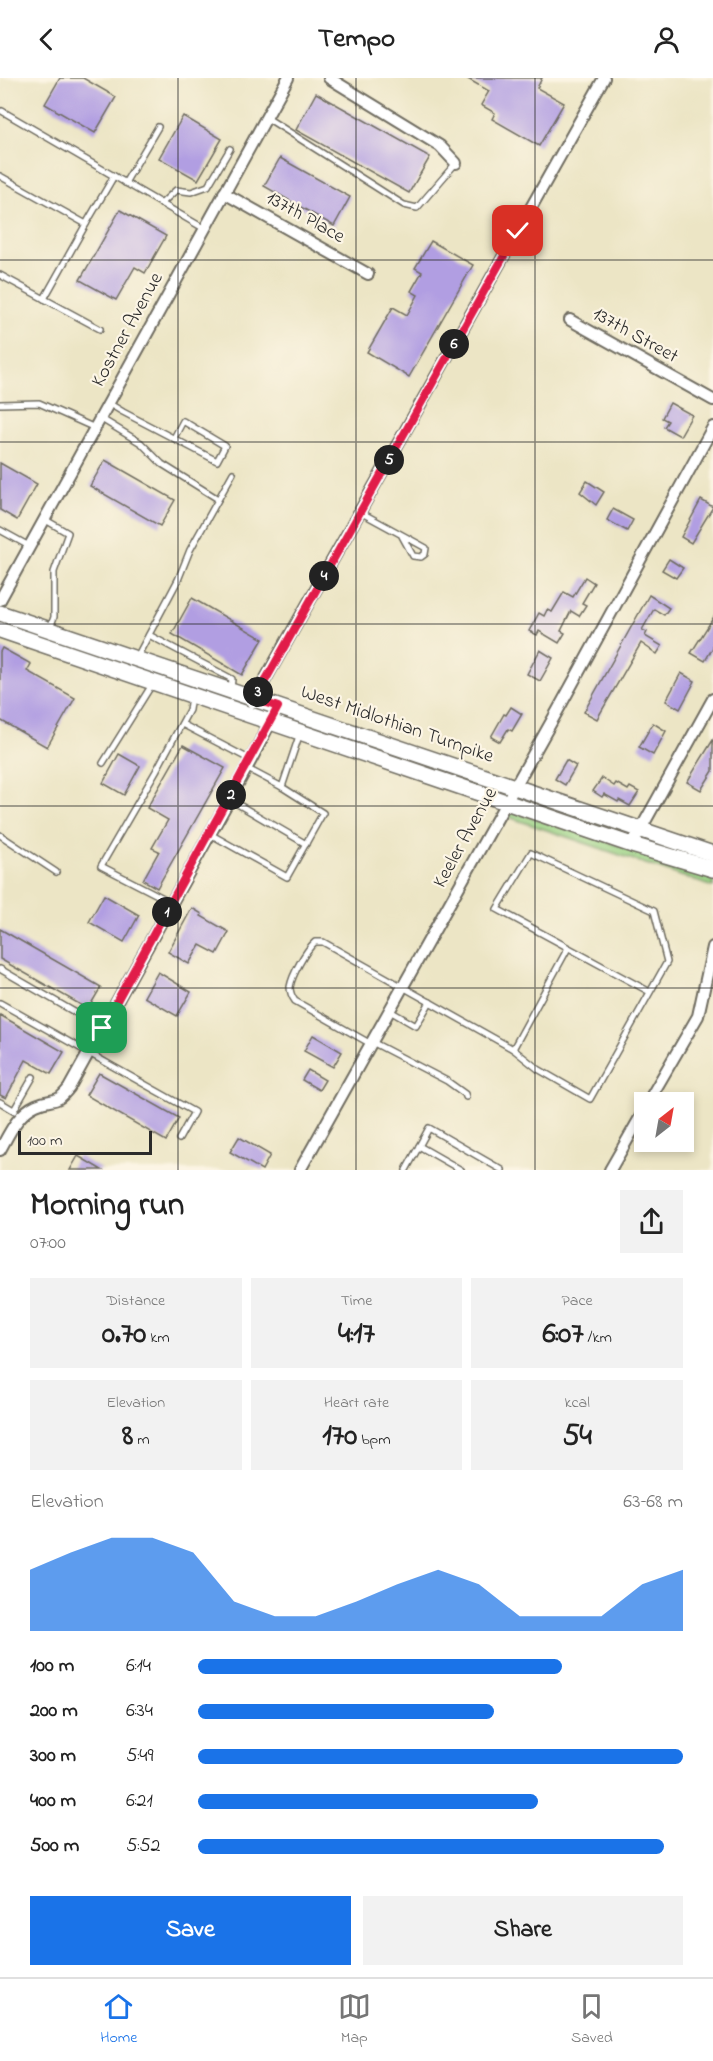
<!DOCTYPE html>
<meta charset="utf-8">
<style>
:root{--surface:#fff;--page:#f2f2f2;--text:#222;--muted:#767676;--line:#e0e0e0;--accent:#1a73e8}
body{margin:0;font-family:"Indie Flower",sans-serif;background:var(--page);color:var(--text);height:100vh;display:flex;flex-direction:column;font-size:22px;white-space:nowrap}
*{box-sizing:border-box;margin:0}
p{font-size:20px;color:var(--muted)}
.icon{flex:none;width:33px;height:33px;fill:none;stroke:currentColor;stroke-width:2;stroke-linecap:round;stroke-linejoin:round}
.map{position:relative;height:1092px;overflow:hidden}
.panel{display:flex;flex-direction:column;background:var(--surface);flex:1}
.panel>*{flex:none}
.needle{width:39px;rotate:31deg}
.buttons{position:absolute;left:634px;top:1014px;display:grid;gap:12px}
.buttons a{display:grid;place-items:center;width:60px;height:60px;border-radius:0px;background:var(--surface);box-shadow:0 3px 9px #0003;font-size:30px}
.scale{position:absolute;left:18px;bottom:15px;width:134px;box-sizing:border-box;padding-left:6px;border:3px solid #2b2b2b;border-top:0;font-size:16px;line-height:21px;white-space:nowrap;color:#2b2b2b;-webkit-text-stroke:4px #fcf5e5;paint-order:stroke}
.pin{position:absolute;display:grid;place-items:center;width:51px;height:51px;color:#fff;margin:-26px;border-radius:12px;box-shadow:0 3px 9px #0006}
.km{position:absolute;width:30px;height:30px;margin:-15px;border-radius:50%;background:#222;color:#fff;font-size:16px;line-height:30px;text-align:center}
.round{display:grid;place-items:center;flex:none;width:63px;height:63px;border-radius:0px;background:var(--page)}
.summary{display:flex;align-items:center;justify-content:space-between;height:102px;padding:0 30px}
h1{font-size:33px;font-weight:700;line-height:45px}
.stats{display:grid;grid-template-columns:repeat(3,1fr);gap:9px;height:102px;padding:6px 30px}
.stats div{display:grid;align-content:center;border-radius:0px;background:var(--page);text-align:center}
.stats b{font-size:30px;font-weight:700}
.stats small{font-size:16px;font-weight:400}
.stats p{font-size:16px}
.chart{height:168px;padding:12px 30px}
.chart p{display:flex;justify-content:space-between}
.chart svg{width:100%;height:108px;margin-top:6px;fill:var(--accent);opacity:.7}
.primary-button{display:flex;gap:12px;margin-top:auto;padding:12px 30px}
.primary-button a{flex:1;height:69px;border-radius:0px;background:var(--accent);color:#fff;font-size:24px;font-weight:700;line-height:69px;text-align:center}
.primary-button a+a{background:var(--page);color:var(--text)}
ul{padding:0 30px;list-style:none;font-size:20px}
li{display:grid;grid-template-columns:96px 72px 1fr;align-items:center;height:45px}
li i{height:15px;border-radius:8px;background:var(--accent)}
header{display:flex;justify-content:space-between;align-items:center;height:78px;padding:0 30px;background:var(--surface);font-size:27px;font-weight:700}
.tab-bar{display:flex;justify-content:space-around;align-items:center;height:84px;border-top:2px solid var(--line);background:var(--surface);font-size:16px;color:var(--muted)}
.tab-bar a{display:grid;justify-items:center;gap:3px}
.tab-bar .on{color:var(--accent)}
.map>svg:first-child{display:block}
</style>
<header><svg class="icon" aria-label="back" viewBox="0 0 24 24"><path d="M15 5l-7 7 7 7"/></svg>Tempo<svg class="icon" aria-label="person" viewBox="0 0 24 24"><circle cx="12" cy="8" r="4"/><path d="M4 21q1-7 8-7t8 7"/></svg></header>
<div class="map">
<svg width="713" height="1092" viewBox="0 0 713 1092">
<rect width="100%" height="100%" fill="#fcf5e5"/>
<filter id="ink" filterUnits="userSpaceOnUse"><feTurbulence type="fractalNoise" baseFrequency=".0167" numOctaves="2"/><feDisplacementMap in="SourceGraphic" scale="12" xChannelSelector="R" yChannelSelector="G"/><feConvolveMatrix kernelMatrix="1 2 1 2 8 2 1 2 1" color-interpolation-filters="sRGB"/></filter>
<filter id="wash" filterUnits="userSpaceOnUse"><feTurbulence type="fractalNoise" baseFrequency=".008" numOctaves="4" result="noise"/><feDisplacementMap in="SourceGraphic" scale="24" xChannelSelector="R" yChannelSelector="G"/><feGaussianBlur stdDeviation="1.35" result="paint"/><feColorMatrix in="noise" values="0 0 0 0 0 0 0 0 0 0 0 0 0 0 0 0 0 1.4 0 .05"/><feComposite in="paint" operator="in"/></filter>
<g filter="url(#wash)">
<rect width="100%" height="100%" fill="#ece5c5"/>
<!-- green -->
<polygon fill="#9bd385" stroke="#637f58" stroke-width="1.5" points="514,734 710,796 713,799 713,809 506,738"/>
<g id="blocks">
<!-- building -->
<g fill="#b19ee2">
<polygon points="60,0 83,0 116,19 95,55 45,26"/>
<polygon points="466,0 542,0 537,10 564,25 539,68 492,41 495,35 481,27 489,13"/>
<polygon points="316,15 430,79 409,115 296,52"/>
<polygon points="183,38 222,61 198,102 159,80"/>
<polygon points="280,80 350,119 334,148 264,108"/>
<polygon points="120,132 166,158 145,195 135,189 116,222 80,202"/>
<polygon points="431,163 473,187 409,299 367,274 393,229 407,237 418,217 411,213 422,194 415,190"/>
<polygon points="670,325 692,337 680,358 664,349 668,343 662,340"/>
<polygon points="105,382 175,422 160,448 90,408"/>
<polygon points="0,385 37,406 17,442 0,432"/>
<polygon points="587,403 604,414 596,427 580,414"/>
<polygon points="701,422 713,429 691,465 681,459"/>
<polygon points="613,431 633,442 627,453 607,442"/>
<polygon points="669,481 683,490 676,500 662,492"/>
<polygon points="585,499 594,505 582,525 586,527 579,538 571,533 561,553 565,555 559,565 539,553 537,557 529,553 539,535 544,538 547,532 552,534 564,514 573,519"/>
<polygon points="649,517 669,530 664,537 654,531 642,552 647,554 645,558 662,568 657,576 641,565 597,641 584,634"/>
<polygon points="192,520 263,561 242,597 172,556"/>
<polygon points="713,540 713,569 705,583 691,575"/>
<polygon points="2,570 31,586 27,593 75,620 47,669 0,642 0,574"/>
<polygon points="540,572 553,580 540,603 527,596"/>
<polygon points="681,595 695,603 680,631 666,623"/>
<polygon points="511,629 522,636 512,653 508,651 500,664 491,659 504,636 506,637"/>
<polygon points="653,645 666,653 653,677 639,669"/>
<polygon points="713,662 713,693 701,712 687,704"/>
<polygon points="183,667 225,690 157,810 143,802 159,773 152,770 168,742 147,730"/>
<polygon points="119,676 140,688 124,717 103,705"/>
<polygon points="566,682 576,688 565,707 555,701"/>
<polygon points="602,700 614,708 616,705 628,712 630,709 639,714 630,728 619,722 618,724 604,716 602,719 593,713"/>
<polygon points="104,817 139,837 124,864 89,844"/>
<polygon points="192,830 202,836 201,838 229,854 217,876 200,867 189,886 168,874"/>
<polygon points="0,851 101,909 88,931 0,881"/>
<polygon points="158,894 191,914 177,938 144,919"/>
<polygon points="0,937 64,974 51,996 26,982 6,1020 0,1017"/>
<polygon points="313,957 342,974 333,989 304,973"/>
<polygon points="308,992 325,1002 319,1012 302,1002"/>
<polygon points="99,995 179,1040 166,1063 86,1017"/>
<polygon points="239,1059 270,1077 262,1092 230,1074"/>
<polygon points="78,1078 102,1092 70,1092"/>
</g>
</g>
</g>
<g filter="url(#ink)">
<use href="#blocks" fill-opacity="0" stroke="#6f6c61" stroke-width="1.5"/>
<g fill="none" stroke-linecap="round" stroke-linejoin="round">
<!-- lane casing -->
<g stroke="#6f6c61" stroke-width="8">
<g id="lane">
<polyline points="2,33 205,151"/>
<polyline points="267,40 404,127 417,130 456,85"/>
<polyline points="0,98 86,146 114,98"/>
<polyline points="125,105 158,49"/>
<polyline points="161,126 176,112 191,114 208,108 230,71"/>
<polyline points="0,197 100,251"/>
<polyline points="44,221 86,146"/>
<polyline points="108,325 123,334 217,383 225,368 183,343 174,360"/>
<polyline points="0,326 39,325 95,350"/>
<polyline points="100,340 141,365 162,386 218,421"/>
<polyline points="360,434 426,470 425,476 421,479 413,478 402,458"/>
<polyline points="44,441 68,455 54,494 54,539 50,550"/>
<polyline points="0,452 29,468"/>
<polyline points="149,557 232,601 231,611"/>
<polyline points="137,579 178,502 190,472 233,395"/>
<polyline points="182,646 251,682"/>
<polyline points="103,685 153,605"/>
<polyline points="246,690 282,709 300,655"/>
<polyline points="229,721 306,766"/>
<polyline points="210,756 287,799 323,735 282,709"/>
<polyline points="0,757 56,794"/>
<polyline points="171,824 101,788 156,693 189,632 191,618"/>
<polyline points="0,891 102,950"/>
<polyline points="0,925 194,1034 179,1061"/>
<polyline points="390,933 416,948 430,924"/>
<polyline points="372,964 447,1003 465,1016 466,1019"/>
<path d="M371,966L295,923C292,919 290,914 290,909C292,897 306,872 315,864H323L513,971L538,991L590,1021L667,884L654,833L531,775L497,831L650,914"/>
<polyline points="513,971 568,870"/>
<polyline points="0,1024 15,1033"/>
<polyline points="14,1032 33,999"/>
<polyline points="419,1068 461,1092"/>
<polyline points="406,1092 429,1050 502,1092"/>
</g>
</g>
<!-- street casing -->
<g stroke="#6f6c61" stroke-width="14">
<g id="street">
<polyline points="329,0 440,68 456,85"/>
<polyline points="224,115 368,196"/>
<polyline points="570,242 713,322"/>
<polyline points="0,522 288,0"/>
<polyline points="252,625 604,0"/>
<polyline points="632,767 713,621"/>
<polyline points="648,1024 698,938 713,869"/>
<path d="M0,1072C9,1056 18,1035 36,1027C54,1019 55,1028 69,1010L251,682L278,629"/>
<polyline points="300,1092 558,632 713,349"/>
<polyline points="610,1092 645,1031"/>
</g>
</g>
<!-- secondary casing -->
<g stroke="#6f6c61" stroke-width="18">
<g id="secondary">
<polyline points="0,535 713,776"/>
<polyline points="0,552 632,767 713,791"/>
</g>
</g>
<!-- lane -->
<use href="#lane" stroke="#fff" stroke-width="5"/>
<!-- street -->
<use href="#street" stroke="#fff" stroke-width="10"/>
<!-- secondary -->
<use href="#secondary" stroke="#fff" stroke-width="15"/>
</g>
</g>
<g fill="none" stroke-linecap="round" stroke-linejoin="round" filter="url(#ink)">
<!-- route casing -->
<g stroke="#fff" stroke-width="12">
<polyline id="route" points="102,950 278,629 255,621 518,153"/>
</g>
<!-- route -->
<use href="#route" stroke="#e11d48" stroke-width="8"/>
</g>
<!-- grid -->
<path fill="none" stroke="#2b2b2b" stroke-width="1.5" stroke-opacity="0.55" d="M178,0V1092M356,0V1092M535,0V1092M0,182H713M0,364H713M0,546H713M0,728H713M0,910H713"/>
<g text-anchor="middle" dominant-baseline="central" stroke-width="4.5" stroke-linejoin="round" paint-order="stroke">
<!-- street labels -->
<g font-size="20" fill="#2b2b2b" stroke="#fcf5e5">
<text transform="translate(305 140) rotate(29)">137th Place</text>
<text transform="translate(128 252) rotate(-61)">Kostner Avenue</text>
<text transform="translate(635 258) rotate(29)">137th Street</text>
<text transform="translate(397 647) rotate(19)">West Midlothian Turnpike</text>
<text transform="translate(466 760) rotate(-61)">Keeler Avenue</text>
</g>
</g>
</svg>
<div class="buttons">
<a><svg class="needle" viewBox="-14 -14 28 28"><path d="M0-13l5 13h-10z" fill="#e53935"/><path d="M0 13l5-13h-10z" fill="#767676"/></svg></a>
</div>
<div class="scale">100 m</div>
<div class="pin" style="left:102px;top:950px;background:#1e9e55"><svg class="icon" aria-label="arrive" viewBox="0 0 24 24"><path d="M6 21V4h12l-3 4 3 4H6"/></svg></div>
<div class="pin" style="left:518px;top:153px;background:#d93025"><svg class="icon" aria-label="check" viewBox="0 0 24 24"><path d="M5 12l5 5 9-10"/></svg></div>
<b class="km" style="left:167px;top:834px">1</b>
<b class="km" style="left:231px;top:717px">2</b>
<b class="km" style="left:258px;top:614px">3</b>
<b class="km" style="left:324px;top:498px">4</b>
<b class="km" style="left:389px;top:382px">5</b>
<b class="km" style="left:454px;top:266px">6</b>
</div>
<section class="panel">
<div class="summary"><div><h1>Morning run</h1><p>07:00</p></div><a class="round"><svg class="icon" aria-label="share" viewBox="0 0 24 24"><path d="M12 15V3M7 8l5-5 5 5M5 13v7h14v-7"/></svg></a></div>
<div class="stats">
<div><p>Distance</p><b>0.70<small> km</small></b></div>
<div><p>Time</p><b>4:17</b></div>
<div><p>Pace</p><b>6:07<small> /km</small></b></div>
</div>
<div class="stats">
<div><p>Elevation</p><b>8<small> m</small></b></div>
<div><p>Heart rate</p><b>170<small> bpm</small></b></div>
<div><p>kcal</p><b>54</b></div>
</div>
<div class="chart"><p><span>Elevation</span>63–68 m</p>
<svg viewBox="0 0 160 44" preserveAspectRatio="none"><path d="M0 44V19L10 12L20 6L30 6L40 12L50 32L60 38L70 38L80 32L90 25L100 19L110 25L120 38L130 38L140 38L150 25L160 19V44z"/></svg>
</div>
<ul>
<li><b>100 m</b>6:14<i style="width:75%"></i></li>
<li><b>200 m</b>6:34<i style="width:61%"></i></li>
<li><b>300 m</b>5:49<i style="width:100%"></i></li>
<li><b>400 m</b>6:21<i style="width:70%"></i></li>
<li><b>500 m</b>5:52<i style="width:96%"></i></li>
</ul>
<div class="primary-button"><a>Save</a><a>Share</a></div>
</section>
<nav class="tab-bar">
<a class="on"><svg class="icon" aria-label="home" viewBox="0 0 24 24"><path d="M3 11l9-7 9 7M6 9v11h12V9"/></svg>Home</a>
<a><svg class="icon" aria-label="map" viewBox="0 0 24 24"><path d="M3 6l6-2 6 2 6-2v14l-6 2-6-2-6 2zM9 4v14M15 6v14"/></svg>Map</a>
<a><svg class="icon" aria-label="saved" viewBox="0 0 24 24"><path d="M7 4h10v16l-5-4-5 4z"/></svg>Saved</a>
</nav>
